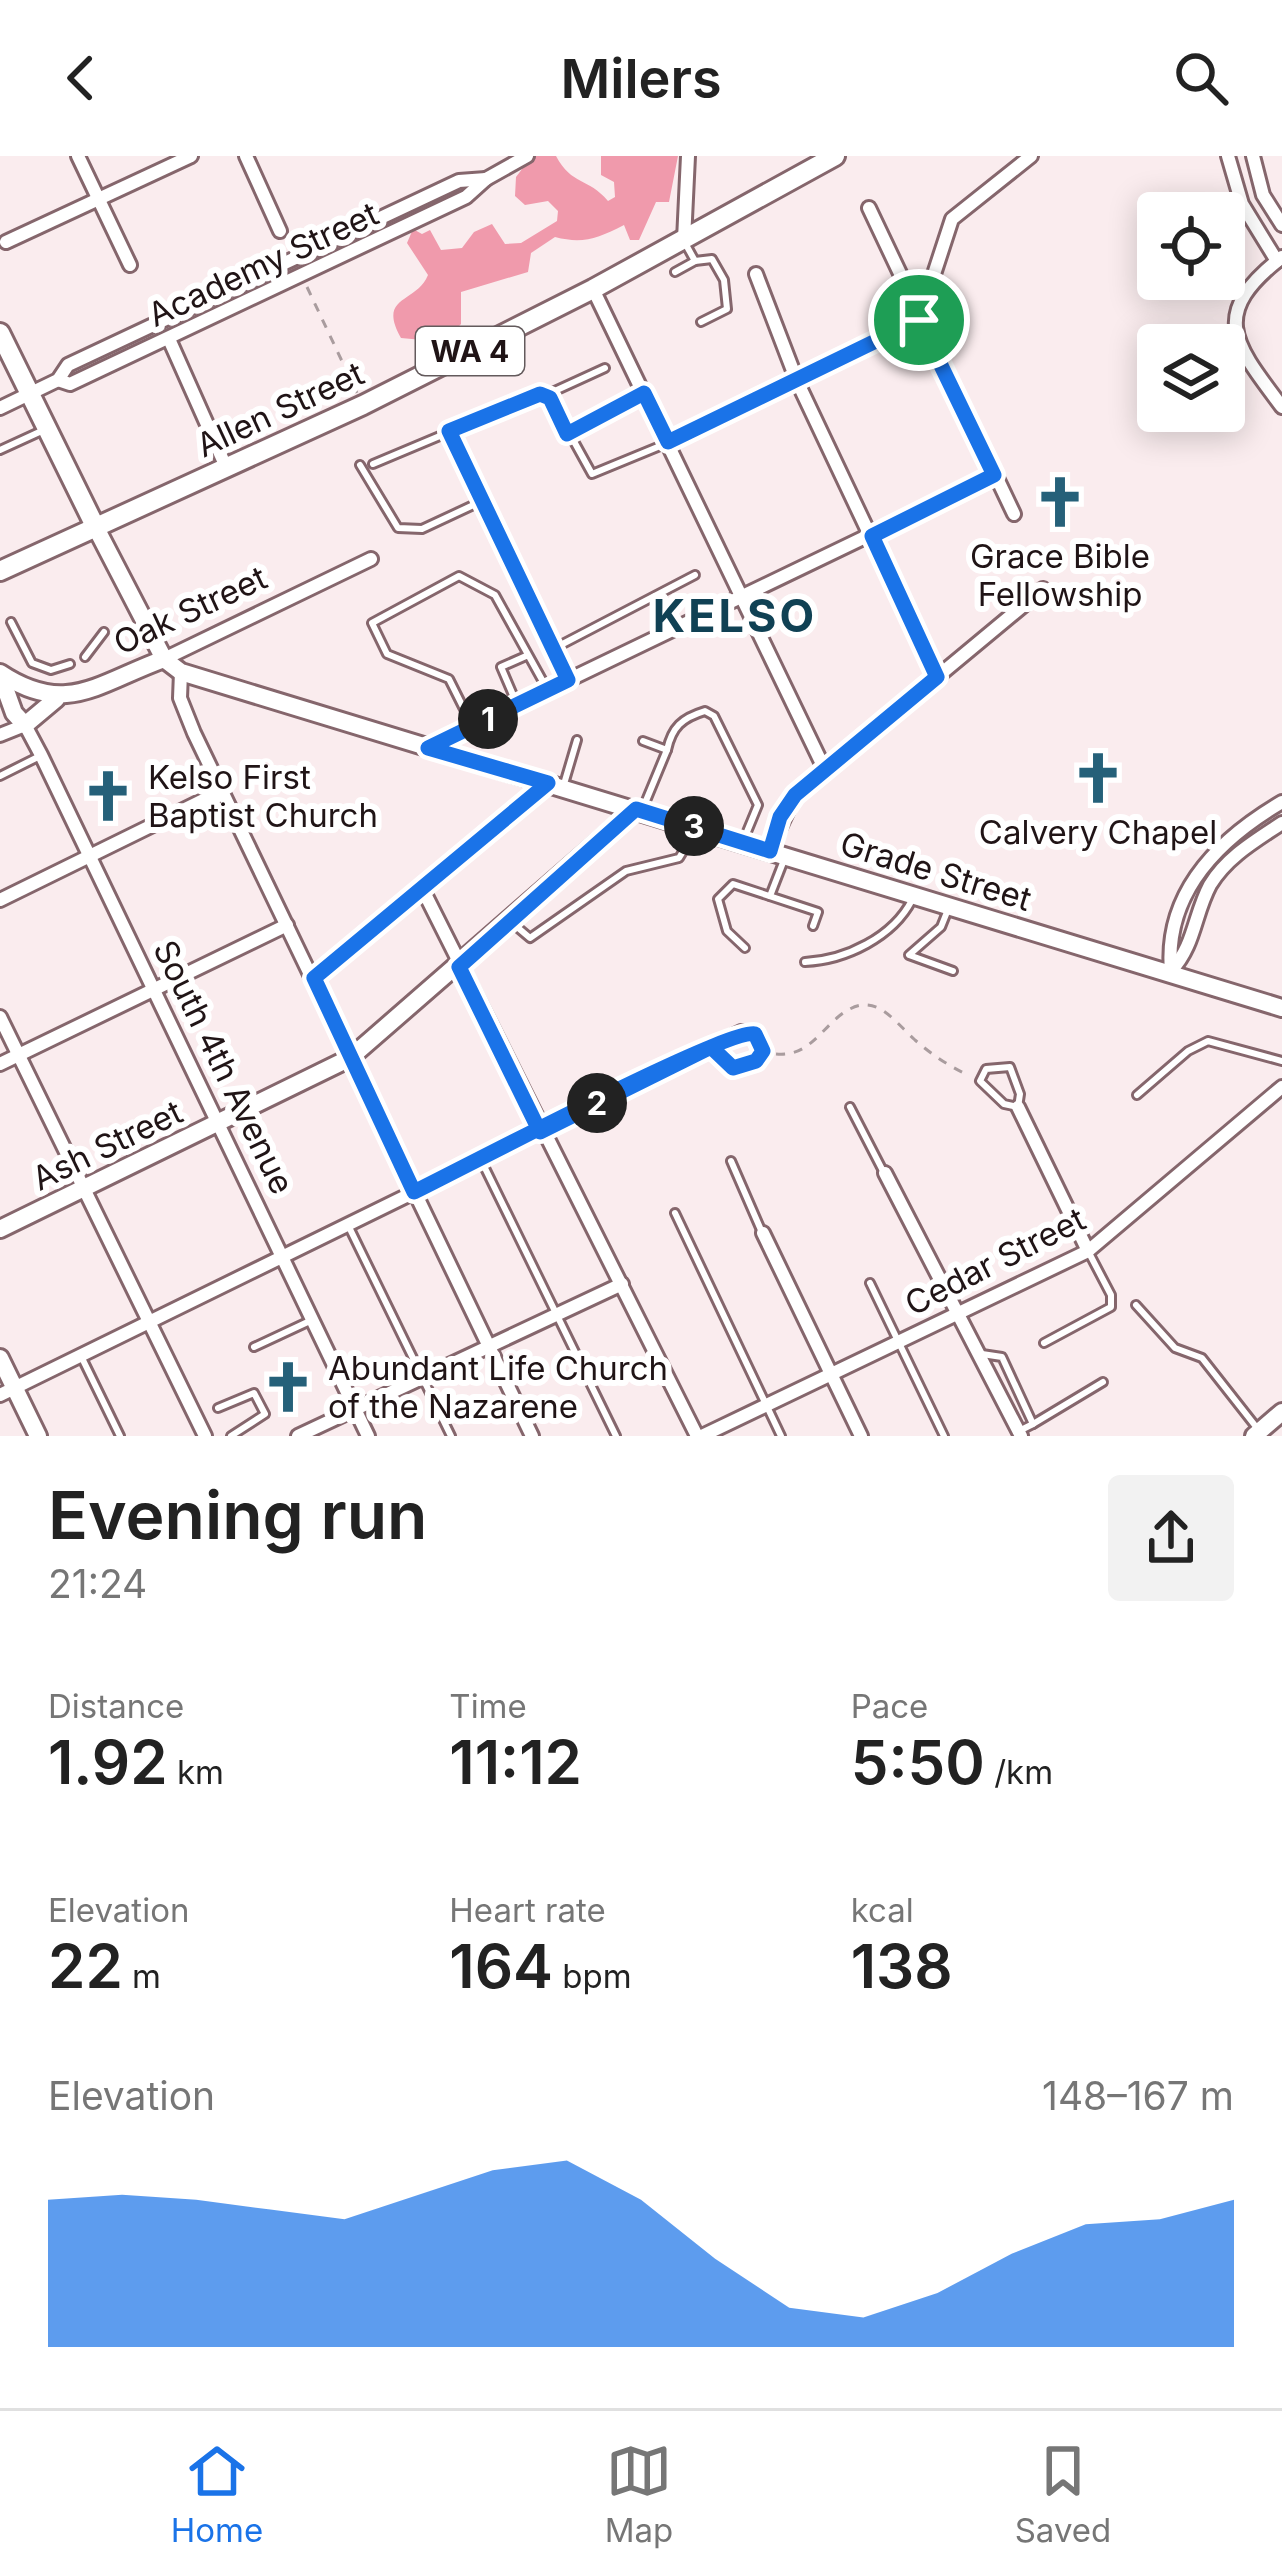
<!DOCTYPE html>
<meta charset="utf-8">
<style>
:root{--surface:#fff;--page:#f2f2f2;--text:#222;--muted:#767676;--line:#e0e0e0;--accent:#1a73e8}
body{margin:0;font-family:Inter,sans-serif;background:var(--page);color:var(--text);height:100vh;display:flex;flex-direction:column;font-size:45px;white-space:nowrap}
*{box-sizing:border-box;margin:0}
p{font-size:39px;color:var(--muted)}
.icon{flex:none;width:66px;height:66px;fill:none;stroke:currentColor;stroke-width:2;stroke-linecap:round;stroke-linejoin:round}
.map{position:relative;height:1280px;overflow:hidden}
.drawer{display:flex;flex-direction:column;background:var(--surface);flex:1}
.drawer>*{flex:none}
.controls{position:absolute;left:1137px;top:36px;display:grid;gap:24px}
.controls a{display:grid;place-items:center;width:108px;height:108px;border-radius:12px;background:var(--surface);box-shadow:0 6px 30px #0003;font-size:60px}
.pin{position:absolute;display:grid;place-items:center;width:102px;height:102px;color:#fff;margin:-51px;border:6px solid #fff;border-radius:50%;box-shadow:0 3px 12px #0007}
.km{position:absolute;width:60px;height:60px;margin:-30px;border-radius:50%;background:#222;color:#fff;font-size:33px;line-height:60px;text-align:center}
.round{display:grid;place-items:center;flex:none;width:126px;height:126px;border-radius:12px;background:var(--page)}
.summary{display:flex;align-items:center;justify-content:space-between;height:204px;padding:0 48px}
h1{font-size:66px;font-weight:600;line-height:90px}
.metrics{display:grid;grid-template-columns:repeat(3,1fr);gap:18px;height:204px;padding:12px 48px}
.metrics div{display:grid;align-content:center}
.metrics b{font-size:60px;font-weight:600}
.metrics small{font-size:33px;font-weight:400}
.metrics p{font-size:33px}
.chart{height:336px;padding:24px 48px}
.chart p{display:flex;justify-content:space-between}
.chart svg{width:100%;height:216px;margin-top:12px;fill:var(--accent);opacity:.7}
header{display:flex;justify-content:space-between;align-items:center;height:156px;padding:0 48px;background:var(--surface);font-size:54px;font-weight:600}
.tab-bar{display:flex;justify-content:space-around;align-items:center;height:168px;border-top:3px solid var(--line);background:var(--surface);font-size:33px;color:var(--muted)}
.tab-bar a{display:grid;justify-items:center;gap:6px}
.tab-bar .selected{color:var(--accent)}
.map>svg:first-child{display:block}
</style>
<header><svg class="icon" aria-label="back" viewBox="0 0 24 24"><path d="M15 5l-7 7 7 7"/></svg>Milers<svg class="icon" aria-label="search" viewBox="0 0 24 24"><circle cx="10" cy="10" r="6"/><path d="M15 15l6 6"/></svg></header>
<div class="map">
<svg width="1282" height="1280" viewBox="0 0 1282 1280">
<rect width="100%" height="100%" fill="#faecee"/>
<!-- forest -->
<path fill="#f09aac" d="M532,0H556C572,30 588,21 608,45L615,41L614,26L601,19V0H678L669,46H656L639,84H630L624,69C597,83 582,88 555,81L531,97L528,116L461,136V168L444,186L401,182C377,139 416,148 428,119L407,87L413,73L422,78L430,74L441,94L462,92L474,76L492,68L505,88L521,87L557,65L558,55L548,45L525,49L515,40L516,21Z"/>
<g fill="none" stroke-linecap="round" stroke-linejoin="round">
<!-- lane casing -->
<g stroke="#85666c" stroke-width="12">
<g id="lane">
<polyline points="695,105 712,103 724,124 727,153 701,166"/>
<polyline points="675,116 695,105 685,87"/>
<polyline points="546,239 605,212"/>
<polyline points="449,275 568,524"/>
<polyline points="567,277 643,238"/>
<polyline points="0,294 46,273"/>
<polyline points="373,308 540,238 550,242 592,318 665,288"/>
<polyline points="360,309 398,372 422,373 482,345"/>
<polyline points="11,466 32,507 51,514 70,508"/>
<polyline points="553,493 695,419"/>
<polyline points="85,501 104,476"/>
<polyline points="516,546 501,511 526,500"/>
<polyline points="471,567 449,523 387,498 372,467 459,420 495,439 546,531"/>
<polyline points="643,585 667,594 643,652"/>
<path d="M667,594C672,571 682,562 705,555L714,560L758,649L744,683"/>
<polyline points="0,620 40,600"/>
<polyline points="564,628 577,584"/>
<polyline points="770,740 784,704"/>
<polyline points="947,756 941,771 909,799 953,815"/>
<polyline points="510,765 530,782 626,715 679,702 696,674"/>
<polyline points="745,792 727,775 718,743 733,728 818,756 813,770"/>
<path d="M805,806C846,804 893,781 912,744"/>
<polygon points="1010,911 1020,938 1018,951 1004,948 980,925 986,913"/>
<polyline points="1137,939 1188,895 1208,885 1282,905"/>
<polyline points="850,951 883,1015"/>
<polyline points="481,1004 616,1280"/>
<polyline points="731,1005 761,1074"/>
<polyline points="675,1057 781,1280"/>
<polyline points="348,1069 451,1280"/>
<polyline points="870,1127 944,1280"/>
<polyline points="1136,1149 1175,1192 1202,1202 1257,1272"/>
<polyline points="1044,1187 1111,1151 1111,1139 1088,1095"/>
<polyline points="254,1191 312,1164"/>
<polyline points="982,1198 1002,1201 1033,1268 1019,1275"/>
<polyline points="81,1200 120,1280"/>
<polyline points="218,1252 254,1237 265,1258 231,1280"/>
<polyline points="1033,1268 1103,1226"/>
</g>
</g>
<!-- street casing -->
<g stroke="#85666c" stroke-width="18">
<g id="street">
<polyline points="78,0 130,109"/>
<polyline points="246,0 280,75"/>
<polyline points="1228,0 1242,48 1277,105"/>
<polyline points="1253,0 1263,39 1282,69"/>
<polyline points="869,52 1014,358"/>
<polyline points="684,84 688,0"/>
<polyline points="6,86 191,0"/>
<path d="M1282,101C1209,158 1233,186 1282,251"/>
<polyline points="756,118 797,225 937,521"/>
<polyline points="593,133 824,612"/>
<polyline points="169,183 226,311"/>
<polyline points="58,224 70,228 466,41 486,23 527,0"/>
<polyline points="0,252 58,224 68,209 459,25 486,23"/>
<polyline points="668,287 919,164 952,63 1031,0"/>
<polyline points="164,503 371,403"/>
<polyline points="181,516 180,542 194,577 532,1280"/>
<polyline points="0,579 25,569 41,599 368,1280"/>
<polyline points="429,591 994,319"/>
<polyline points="769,695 795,639 1043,433"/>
<polyline points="422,732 697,1280"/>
<polyline points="0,744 222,635"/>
<path d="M1171,815C1164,736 1219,683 1282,646"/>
<path d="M1171,815C1195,789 1194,759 1210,729C1227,701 1255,685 1282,667"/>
<polyline points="314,822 548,627"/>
<polyline points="0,861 205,1280"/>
<polyline points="0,908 287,769"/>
<polyline points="1018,951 1088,1095"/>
<polyline points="885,1017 1021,1280"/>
<polyline points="763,1077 861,1280"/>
<polyline points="0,1239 741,876 755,877 763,895 756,905 733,912 711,891"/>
<polyline points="298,1280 622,1128"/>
<polyline points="702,1280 1088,1095 1282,931"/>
</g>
</g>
<!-- secondary casing -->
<g stroke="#85666c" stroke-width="22">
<g id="secondary">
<polyline points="95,370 164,503 181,516 1282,852"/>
<path d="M0,517C66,561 98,527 164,503"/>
<polyline points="0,518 14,557 25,569 56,543"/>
<polyline points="0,1073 350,902 636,653"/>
<polyline points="0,1202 38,1280"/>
<polyline points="1254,1280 1282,1256"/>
</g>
</g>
<!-- primary casing -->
<g stroke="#85666c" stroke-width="24">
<g id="primary">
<polyline points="0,177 95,370"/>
<polyline points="0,415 363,249 593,133 835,0"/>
</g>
</g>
<!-- path -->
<g stroke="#a99c9e" stroke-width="3" stroke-dasharray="9 9" stroke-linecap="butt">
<polyline points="307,131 357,237"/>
<path d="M776,898C806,901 818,878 838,861C873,832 890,861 915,884C931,898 950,911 970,920"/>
</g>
<!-- lane -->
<use href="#lane" stroke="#fff" stroke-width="6"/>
<!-- street -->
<use href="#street" stroke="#fff" stroke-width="12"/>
<!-- secondary -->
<use href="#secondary" stroke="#fff" stroke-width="16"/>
<!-- primary -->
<use href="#primary" stroke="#fff" stroke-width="18"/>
</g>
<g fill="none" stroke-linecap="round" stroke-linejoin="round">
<!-- route casing -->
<g stroke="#fff" stroke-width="24">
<path id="route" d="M919,164L668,286L644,237L567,278L550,242L540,238L449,275L568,524L428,592L548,627L314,822L414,1036C459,1014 730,871 755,878L763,895L756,905L733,912L711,891L540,976L459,811L636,653L770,695L780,661L795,639L937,521L872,380L994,319L919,164"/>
</g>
<!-- route -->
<use href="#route" stroke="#1a73e8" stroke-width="15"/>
</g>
<!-- icons -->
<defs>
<g id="church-bare" transform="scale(4.14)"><path d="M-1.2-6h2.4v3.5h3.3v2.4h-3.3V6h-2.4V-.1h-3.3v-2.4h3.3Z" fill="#256079" stroke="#fff" stroke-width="2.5" paint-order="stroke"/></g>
</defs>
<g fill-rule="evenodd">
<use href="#church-bare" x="1060" y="346"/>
<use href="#church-bare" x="1098" y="622"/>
<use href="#church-bare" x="108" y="640"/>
<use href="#church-bare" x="288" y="1231"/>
</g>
<g text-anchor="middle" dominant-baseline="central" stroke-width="12" stroke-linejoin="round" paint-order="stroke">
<!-- shield labels -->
<rect fill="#fff" stroke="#635a5c" stroke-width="3" x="416" y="171" width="108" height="48" rx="9"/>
<g font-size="30" font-weight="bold" fill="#201416">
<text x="470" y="195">WA 4</text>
</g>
<!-- street labels -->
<g font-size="33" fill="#201416" stroke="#fff">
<text transform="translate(263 108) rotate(-25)">Academy Street</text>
<text transform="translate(280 253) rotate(-25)">Allen Street</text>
<text transform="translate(190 454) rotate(-25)">Oak Street</text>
<text transform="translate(936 715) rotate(17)">Grade Street</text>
<text transform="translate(224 911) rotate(64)">South 4th Avenue</text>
<text transform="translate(107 989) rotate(-26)">Ash Street</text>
<text transform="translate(995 1105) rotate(-27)">Cedar Street</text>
</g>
<!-- poi labels -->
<g font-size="33" fill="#201416" stroke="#fff">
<text x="1060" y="400">Grace Bible<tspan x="1060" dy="38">Fellowship</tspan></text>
<text x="148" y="621" text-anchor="start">Kelso First<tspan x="148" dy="38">Baptist Church</tspan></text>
<text x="1098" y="676">Calvery Chapel</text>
<text x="328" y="1212" text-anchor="start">Abundant Life Church<tspan x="328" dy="38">of the Nazarene</tspan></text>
</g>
<!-- district labels -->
<g font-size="45" font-weight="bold" letter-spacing="3" fill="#104154" stroke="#fff">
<text x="735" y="459">KELSO</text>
</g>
</g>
</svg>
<div class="controls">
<a><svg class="icon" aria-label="locate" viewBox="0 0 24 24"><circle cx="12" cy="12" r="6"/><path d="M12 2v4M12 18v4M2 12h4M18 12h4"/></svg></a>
<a><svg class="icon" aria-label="layers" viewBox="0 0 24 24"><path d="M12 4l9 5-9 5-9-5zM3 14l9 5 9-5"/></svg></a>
</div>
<div class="pin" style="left:919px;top:164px;background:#1e9e55"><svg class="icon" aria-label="arrive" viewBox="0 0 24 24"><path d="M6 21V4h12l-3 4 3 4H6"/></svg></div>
<b class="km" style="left:488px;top:563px">1</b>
<b class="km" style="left:597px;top:947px">2</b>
<b class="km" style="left:694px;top:670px">3</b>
</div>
<section class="drawer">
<div class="summary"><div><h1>Evening run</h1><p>21:24</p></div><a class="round"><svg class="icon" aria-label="share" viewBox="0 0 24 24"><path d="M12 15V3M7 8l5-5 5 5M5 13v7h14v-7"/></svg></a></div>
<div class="metrics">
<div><p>Distance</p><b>1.92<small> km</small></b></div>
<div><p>Time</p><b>11:12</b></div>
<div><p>Pace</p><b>5:50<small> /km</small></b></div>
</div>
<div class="metrics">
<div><p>Elevation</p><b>22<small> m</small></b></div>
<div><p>Heart rate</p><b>164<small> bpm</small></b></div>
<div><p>kcal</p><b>138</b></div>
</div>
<div class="chart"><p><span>Elevation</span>148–167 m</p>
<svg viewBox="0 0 160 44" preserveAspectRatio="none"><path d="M0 44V14L10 13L20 14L30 16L40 18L50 13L60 8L70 6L80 14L90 26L100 36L110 38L120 33L130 25L140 19L150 18L160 14V44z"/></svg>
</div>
</section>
<nav class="tab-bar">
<a class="selected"><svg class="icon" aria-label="home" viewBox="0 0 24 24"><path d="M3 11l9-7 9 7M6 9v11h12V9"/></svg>Home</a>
<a><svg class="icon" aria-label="map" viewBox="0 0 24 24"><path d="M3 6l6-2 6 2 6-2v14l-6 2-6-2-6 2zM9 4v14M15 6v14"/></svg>Map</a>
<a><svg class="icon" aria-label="saved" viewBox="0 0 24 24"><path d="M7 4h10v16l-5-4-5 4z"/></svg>Saved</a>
</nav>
